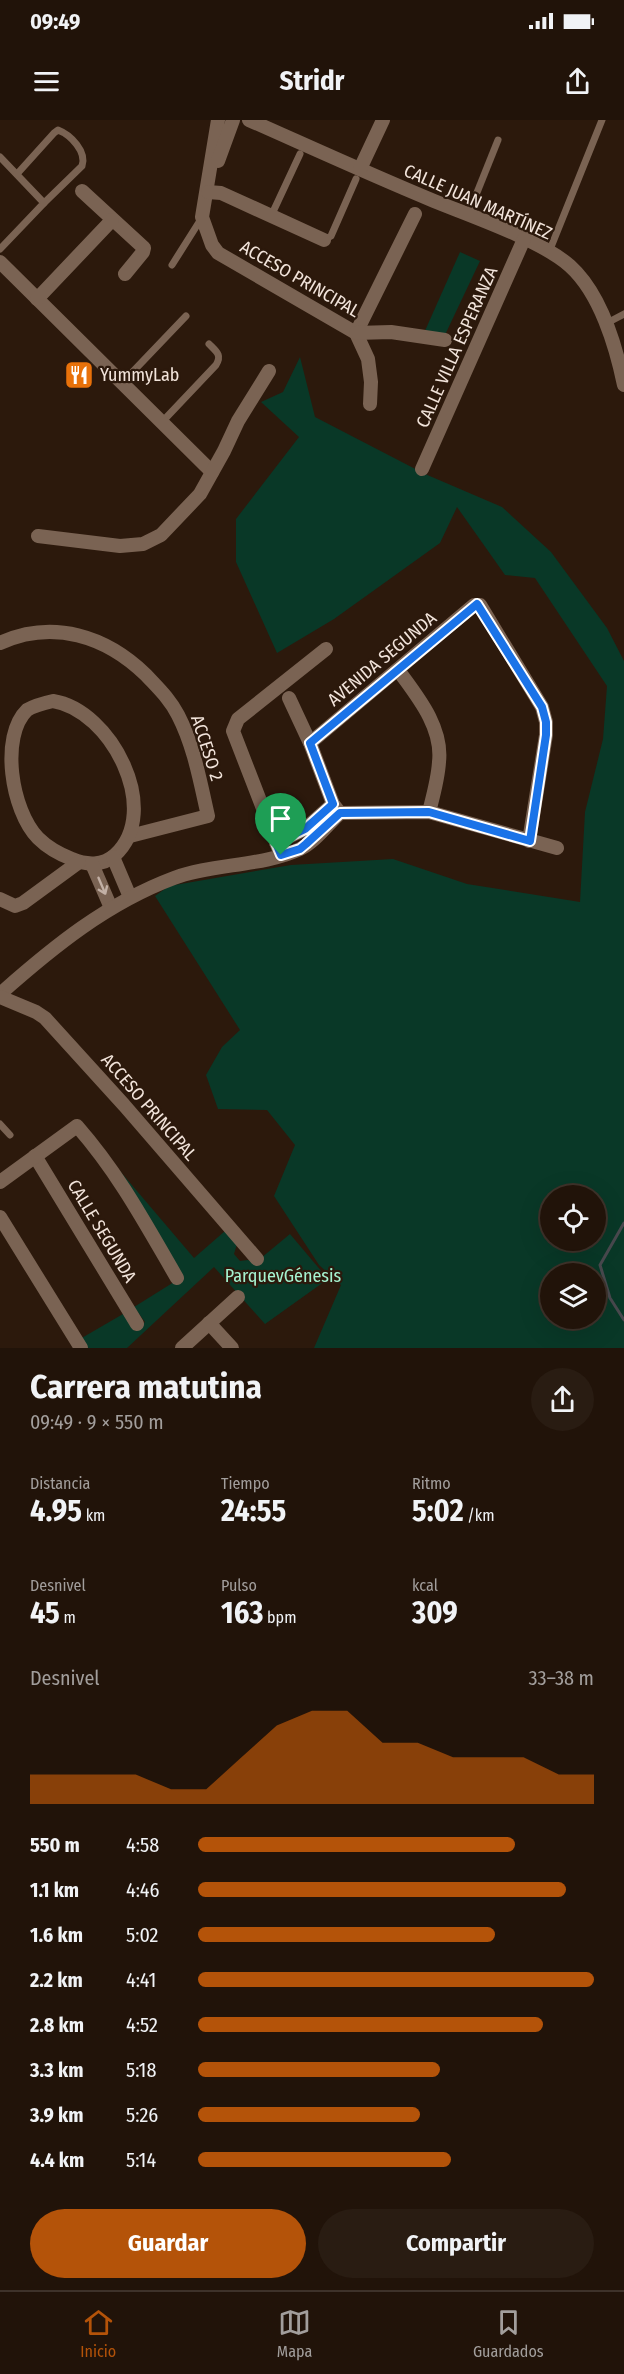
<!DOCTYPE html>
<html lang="es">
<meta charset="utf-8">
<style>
:root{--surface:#211309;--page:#291c12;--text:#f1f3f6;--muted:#a29e9c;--line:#3e322a;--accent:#b45309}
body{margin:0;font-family:"Fira Sans Condensed",sans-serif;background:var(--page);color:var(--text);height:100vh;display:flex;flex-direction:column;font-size:22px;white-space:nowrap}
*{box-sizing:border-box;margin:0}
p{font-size:20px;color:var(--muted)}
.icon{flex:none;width:33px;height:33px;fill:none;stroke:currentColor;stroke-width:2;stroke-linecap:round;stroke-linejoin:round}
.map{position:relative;height:1228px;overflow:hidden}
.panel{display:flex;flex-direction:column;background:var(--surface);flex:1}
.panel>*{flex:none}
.tools{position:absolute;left:540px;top:1065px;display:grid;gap:12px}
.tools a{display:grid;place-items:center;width:66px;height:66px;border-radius:50%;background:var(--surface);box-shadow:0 6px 24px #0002,0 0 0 2px var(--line);font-size:30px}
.pin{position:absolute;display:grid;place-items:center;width:51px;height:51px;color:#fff;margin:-62px -26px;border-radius:50% 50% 50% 0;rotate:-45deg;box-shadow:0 0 6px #0007}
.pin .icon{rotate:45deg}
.round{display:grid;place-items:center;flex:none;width:63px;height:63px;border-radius:32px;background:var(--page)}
.overview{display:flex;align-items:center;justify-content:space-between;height:102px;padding:0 30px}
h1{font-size:33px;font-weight:700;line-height:45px}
.stats{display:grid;grid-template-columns:repeat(3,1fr);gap:9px;height:102px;padding:6px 30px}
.stats div{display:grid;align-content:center}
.stats b{font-size:30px;font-weight:700}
.stats small{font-size:16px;font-weight:400}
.stats p{font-size:16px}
.chart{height:168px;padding:12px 30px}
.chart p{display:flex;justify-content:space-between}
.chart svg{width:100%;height:108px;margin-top:6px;fill:var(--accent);opacity:.7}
.cta{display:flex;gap:12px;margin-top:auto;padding:12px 30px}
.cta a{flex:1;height:69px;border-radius:36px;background:var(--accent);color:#fff;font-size:24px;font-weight:700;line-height:69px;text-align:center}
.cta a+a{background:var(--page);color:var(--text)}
ul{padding:0 30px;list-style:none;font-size:20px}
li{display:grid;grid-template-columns:96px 72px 1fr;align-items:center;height:45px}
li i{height:15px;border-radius:8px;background:var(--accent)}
.status{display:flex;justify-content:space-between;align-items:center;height:42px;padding:0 30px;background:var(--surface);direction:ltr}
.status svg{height:16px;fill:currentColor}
header{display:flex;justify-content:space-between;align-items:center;height:78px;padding:0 30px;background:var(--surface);font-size:27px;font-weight:700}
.tabs{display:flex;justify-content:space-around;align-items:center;height:84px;border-top:2px solid var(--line);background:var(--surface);font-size:16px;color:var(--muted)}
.tabs a{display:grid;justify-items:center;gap:3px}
.tabs .active{color:var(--accent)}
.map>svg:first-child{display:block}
</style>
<div class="status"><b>09:49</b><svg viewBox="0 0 49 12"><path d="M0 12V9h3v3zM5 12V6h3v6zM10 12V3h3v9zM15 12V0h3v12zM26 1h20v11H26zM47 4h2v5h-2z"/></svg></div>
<header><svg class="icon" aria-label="menu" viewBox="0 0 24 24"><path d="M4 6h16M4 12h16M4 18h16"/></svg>Stridr<svg class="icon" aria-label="share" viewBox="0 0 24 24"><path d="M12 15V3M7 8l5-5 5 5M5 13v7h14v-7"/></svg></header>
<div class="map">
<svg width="624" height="1228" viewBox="0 0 624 1228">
<rect width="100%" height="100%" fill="#2c190c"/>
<!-- green -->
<g fill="#093827" fill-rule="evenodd">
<polygon points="460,132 480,141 444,217 424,213"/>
<path d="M300,237L315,297L425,354L502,387L551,432L607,508L624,541V1228H314L341,1165L319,1145L274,1076L295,1025L267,990L218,989L206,955L222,927L240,910L155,776L169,766L291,745L393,739L467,764L580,782L585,692L603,619L607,566L535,458L505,455L457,387L440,423L334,499L277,533L236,442V399L299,317L261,282L283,272ZM550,1076H596V1120H550ZM550,1154H596V1198H550Z"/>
<polygon points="114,1044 194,1138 225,1111 237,1124 234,1134 240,1141 248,1140 255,1143 290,1114 328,1159 265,1204 214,1147 127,1228 86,1228 80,1219 123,1194 135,1211 145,1202 134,1187 182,1157"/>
</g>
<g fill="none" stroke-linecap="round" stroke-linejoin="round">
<!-- stream -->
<polyline stroke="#49494e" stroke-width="3" points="624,1103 600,1145 610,1178 624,1200"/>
<!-- lane -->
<g stroke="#7a6353" stroke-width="7">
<polyline points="0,37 44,83 0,129"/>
<path d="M17,54L54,13L58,10C71,15 87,32 82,46L44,83"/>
<polyline points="272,94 300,34"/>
<polyline points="468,95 498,20"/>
<polyline points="324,120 331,116 356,59"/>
<polyline points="549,132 602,0"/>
<polyline points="172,145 201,99"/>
<polyline points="605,204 624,194"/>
<polyline points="122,263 186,196"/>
<path d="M162,302L216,245C222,235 217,232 209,224"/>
<polyline points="0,1004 10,1015"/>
</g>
<!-- street -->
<g stroke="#7a6353" stroke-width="14">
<polyline points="218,0 202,97 212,125 218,133 356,213 368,239 371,262 370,284"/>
<path d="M249,0C310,27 371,55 434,81C471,96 541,120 570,146C600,173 616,226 624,265"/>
<polyline points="218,41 233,0"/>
<polyline points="360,49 383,0"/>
<polyline points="82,71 144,128 143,132 125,154"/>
<polyline points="208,72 221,73 324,120"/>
<polyline points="0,142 212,352"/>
<polyline points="37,179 112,100"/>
<polyline points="356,213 415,94"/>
<polyline points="356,213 391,212 445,220"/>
<polyline points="422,349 524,119"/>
<polyline points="38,416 120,426 143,424 161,415 200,374 224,331 238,301 269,251"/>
<path d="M0,523C53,499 106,516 146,555C158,568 170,579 178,595C194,626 200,661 208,696L130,716"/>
<path d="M398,550C417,576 443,607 439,642C438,659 433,676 429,692"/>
<polyline points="289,578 310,623 333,684 340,693"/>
<path d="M53,581C111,590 163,691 115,735C103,746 86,745 72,739C59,734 48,728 38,718C11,690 0,616 27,590C35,585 44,583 53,581Z"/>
<polyline points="310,623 474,485 480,485 542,587 546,602 546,615 529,721"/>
<polyline points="276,723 305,709 333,684"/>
<polyline points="281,735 233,611 238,599 326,529"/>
<polyline points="113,737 130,777"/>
<polyline points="92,744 111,788"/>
<polyline points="0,779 15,786 23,783 79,742"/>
<path d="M0,874C53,827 107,783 174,758C211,744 265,746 300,729C315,722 328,704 340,693L429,692L557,728"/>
<polyline points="0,877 36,892 45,898 124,985 257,1139"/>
<polyline points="35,1036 137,1204"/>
<path d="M0,1062L77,1006C119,1054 145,1103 177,1158"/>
<polyline points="0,1097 81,1228"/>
<polyline points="209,1203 232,1228"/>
<polyline points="182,1228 238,1177"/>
</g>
</g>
<!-- one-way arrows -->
<defs><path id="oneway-shaft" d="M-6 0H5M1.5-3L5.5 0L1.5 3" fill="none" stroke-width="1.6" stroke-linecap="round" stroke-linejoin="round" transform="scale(1.5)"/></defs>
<use stroke="#c2b0a5" href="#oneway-shaft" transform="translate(102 766) rotate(67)"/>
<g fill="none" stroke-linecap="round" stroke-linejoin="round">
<!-- route casing -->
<g stroke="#fff" stroke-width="12">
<polygon id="route" points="477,484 542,587 546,602 546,615 530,721 429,692 340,693 306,724 300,729 281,735 276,723 305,709 333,684 310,623"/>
</g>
<!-- route -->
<use href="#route" stroke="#1a73e8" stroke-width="8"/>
</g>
<!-- icons -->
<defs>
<g id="restaurant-square" transform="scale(1.5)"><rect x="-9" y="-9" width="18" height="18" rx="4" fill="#e8710a" stroke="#2c190c"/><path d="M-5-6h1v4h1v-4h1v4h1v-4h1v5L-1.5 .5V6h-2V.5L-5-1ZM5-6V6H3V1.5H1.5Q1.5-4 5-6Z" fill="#fff"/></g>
</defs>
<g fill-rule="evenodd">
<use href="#restaurant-square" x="79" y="255"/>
</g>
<g text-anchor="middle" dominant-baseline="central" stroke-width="4.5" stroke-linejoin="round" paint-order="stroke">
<!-- street labels -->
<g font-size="18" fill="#f2e4db" stroke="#2c190c">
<text transform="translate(478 82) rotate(24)">CALLE JUAN MARTÍNEZ</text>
<text transform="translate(300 159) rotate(30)">ACCESO PRINCIPAL</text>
<text transform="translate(457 227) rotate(-66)">CALLE VILLA ESPERANZA</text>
<text transform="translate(382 539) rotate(-40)">AVENIDA SEGUNDA</text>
<text transform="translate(207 628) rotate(72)">ACCESO 2</text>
<text transform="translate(149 987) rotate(49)">ACCESO PRINCIPAL</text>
<text transform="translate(102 1111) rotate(59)">CALLE SEGUNDA</text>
</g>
<!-- poi labels -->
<g font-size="18" fill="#f2e4db" stroke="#2c190c" text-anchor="start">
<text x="100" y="255">YummyLab</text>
</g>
<!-- park labels -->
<g font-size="18" fill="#a5f3d0" stroke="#2c190c">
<text x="283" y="1156">ParquevGénesis</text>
</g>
</g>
</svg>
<div class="tools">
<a><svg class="icon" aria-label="locate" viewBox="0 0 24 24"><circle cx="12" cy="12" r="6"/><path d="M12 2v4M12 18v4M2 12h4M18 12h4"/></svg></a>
<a><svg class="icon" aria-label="layers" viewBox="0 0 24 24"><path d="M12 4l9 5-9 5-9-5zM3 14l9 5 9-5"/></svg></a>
</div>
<div class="pin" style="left:281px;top:735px;background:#1e9e55"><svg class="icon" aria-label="arrive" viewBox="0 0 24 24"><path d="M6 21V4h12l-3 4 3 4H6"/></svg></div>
</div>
<section class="panel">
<div class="overview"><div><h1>Carrera matutina</h1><p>09:49 · 9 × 550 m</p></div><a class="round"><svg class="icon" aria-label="share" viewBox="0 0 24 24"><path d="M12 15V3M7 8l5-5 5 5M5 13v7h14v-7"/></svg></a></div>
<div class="stats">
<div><p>Distancia</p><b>4.95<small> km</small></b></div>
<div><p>Tiempo</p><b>24:55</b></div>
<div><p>Ritmo</p><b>5:02<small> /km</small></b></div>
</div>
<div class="stats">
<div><p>Desnivel</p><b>45<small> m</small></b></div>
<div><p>Pulso</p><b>163<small> bpm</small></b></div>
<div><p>kcal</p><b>309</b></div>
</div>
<div class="chart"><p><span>Desnivel</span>33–38 m</p>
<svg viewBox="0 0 160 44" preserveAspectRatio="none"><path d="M0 44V32L10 32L20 32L30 32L40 38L50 38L60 25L70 12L80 6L90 6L100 19L110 19L120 25L130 25L140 25L150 32L160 32V44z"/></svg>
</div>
<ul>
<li><b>550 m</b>4:58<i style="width:80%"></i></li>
<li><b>1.1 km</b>4:46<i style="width:93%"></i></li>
<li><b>1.6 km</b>5:02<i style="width:75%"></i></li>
<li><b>2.2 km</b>4:41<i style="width:100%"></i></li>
<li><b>2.8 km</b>4:52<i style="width:87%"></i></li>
<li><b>3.3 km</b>5:18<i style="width:61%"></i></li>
<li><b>3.9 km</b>5:26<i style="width:56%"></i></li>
<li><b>4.4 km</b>5:14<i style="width:64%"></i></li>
</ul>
<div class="cta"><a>Guardar</a><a>Compartir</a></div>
</section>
<nav class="tabs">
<a class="active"><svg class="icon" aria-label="home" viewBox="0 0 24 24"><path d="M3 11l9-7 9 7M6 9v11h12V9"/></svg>Inicio</a>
<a><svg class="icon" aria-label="map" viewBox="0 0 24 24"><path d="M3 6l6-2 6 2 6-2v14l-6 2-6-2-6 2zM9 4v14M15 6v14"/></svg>Mapa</a>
<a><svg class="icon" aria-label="saved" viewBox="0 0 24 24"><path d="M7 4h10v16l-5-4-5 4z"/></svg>Guardados</a>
</nav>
